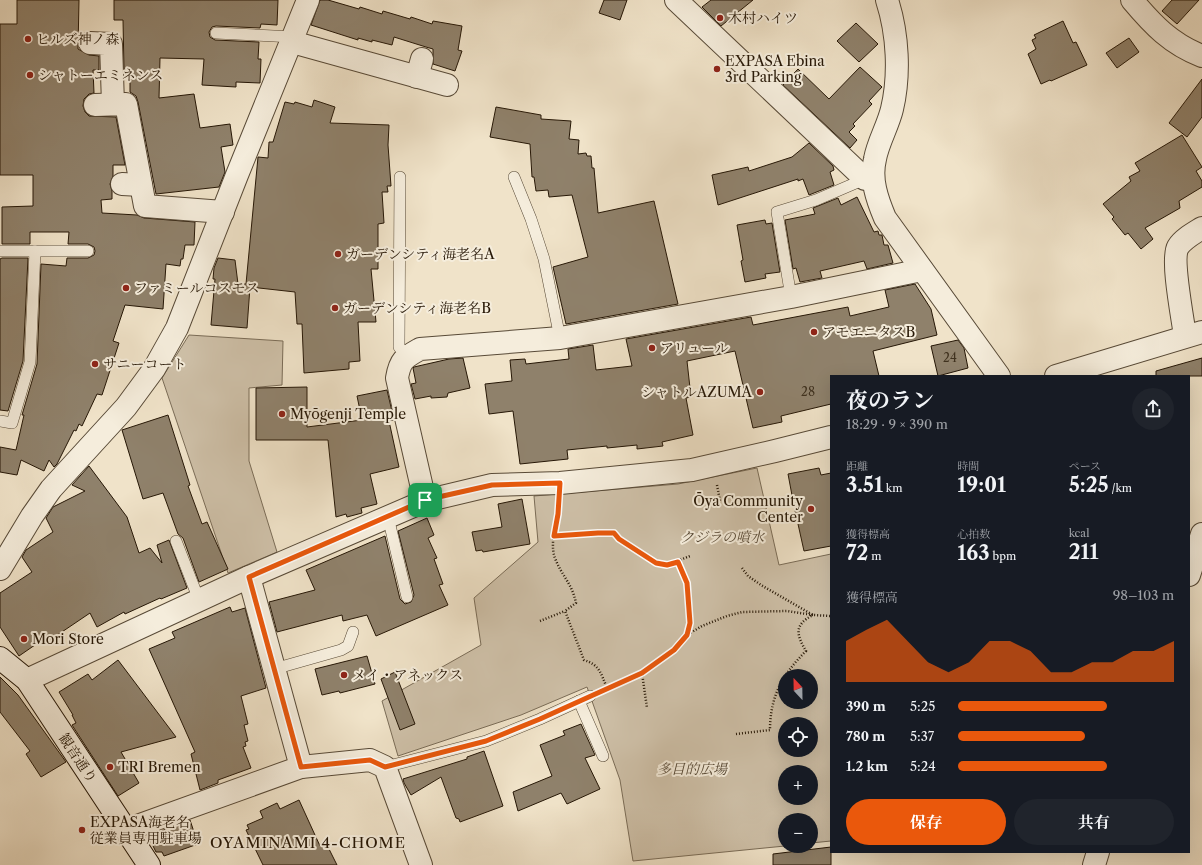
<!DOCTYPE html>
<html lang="ja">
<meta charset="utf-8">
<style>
:root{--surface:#171b24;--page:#20242c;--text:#f1f3f6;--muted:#9ea1a6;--accent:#ea580c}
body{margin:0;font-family:"Libre Caslon Text","Noto Serif JP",serif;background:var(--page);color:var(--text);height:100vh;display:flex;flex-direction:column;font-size:15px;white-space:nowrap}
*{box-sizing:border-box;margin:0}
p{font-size:13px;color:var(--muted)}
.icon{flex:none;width:22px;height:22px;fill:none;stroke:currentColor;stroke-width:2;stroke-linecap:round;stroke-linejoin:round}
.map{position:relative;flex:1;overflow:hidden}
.panel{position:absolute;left:830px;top:375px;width:360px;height:478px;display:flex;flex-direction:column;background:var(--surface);border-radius:0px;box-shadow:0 4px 16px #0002}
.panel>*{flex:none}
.needle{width:26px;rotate:338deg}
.controls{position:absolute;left:778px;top:669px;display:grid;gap:8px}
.controls a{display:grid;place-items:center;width:40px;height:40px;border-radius:50%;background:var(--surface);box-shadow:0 4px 16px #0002;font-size:20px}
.pin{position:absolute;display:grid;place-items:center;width:34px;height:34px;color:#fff;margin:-17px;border-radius:8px;box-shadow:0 2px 6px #0006}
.round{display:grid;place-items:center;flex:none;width:42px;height:42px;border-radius:21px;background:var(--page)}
.summary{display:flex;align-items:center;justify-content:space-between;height:68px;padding:0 16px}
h1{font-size:22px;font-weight:700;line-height:30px}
.metrics{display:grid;grid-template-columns:repeat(3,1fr);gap:6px;height:68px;padding:4px 16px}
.metrics div{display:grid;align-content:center}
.metrics b{font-size:20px;font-weight:700}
.metrics small{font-size:11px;font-weight:400}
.metrics p{font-size:11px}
.chart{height:112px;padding:8px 16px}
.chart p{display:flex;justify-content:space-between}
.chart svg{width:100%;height:72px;margin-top:4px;fill:var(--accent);opacity:.7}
.button{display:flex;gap:8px;margin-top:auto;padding:8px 16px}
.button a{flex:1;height:46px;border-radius:24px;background:var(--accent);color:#fff;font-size:16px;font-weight:700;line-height:46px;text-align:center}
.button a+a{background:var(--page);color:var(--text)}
ul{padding:0 16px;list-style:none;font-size:13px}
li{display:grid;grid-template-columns:64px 48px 1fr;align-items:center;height:30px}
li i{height:10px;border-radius:5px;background:var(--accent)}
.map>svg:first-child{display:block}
</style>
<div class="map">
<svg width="1202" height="865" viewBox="0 0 1202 865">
<rect width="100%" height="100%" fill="#f0e3c9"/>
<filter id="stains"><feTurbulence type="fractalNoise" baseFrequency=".005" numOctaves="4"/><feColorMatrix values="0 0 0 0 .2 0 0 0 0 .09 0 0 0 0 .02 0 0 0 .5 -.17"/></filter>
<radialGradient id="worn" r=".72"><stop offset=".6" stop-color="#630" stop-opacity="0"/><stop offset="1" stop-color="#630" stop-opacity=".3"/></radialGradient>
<!-- green -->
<g fill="#cec0a8" stroke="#7a6c57" fill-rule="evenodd">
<polygon points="189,335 283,341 282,385 249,388 249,461 277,552 228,573 162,378"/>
<path d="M757,468L779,565L831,554V841L811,843V820H785V846L633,861L620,780L587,687L521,715L398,756L382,701L481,645L474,598L538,542L534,496L678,484ZM785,676H811V702H785ZM785,724H811V750H785ZM785,772H811V798H785Z"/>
</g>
<!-- building -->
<g fill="#8f816b" stroke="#261706">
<polygon points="17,0 79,0 78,49 89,55 99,56 99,70 93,70 94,93 89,94 84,99 83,106 85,112 89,116 116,117 125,165 113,165 113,176 110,184 112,191 112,199 101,200 102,213 137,215 144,218 195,222 194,245 185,245 183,259 181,259 180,266 166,264 163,309 125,305 113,341 119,343 102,395 97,394 82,426 79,424 76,431 74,430 57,464 54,467 49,460 44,471 21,460 17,475 0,472 0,447 16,450 24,415 22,415 37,364 41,264 66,266 67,258 88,258 94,255 95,251 94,247 88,244 68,244 69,232 30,232 30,244 2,244 2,207 33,206 33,175 0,175 0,24 17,24"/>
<polygon points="114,0 278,0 277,25 261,24 260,28 216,26 212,27 209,32 210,37 215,40 259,42 258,59 261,59 260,83 236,82 236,87 202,85 204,59 160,58 159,98 194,94 200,128 230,124 233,145 221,147 225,172 219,187 156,194 138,102 136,96 130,92 130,71 124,71 123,20 114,20"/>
<polygon points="320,0 328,0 359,9 360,7 382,14 383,11 410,19 411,17 432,24 433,21 462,26 458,50 462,51 455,71 433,64 433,49 426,47 394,37 392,45 372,40 372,42 358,38 358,40 311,25"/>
<polygon points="604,0 627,0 620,20 599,13"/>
<polygon points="711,0 753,0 721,26 702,7"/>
<polygon points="1172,0 1199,0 1177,24 1162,11"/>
<polygon points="1063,21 1073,43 1076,42 1087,65 1051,81 1050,80 1041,84 1028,54 1036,49 1032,40 1036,38 1034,35"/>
<polygon points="856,23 878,44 859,62 837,41"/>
<polygon points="1129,38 1139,52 1117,68 1106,53"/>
<polygon points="860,67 882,87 869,101 872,104 853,124 855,126 849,132 857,140 850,148 783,85 798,69 829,99"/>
<polygon points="1202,79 1202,117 1187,137 1169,123"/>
<polygon points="314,100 335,107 330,123 389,125 388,145 391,186 387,186 388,192 382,192 384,223 378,224 378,269 371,269 376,322 358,322 360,361 349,362 349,369 304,373 302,324 297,324 295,292 250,287 247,328 211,325 215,279 213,279 214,268 218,258 235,260 238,284 246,284 258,157 268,158 269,142 273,142 285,102 294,104 295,102 312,107"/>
<polygon points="496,107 541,115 541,119 571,121 569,139 579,140 578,154 586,153 587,156 591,156 592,168 594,168 598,213 654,201 678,304 566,324 553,267 588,257 572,195 549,197 548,190 536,191 534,177 532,177 530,144 490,137"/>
<polygon points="1182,135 1202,167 1196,171 1202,181 1202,187 1179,201 1180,208 1145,228 1153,239 1141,249 1128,233 1125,235 1112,219 1114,217 1103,204 1131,181 1129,177 1140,171 1135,163"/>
<polygon points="809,143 833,166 834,170 830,172 834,185 809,195 803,179 798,181 798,179 718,205 712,175 748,167 749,171 792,157"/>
<polygon points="857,197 874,232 878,231 879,235 882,235 884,245 888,245 893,263 867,269 864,261 820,271 822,278 800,282 796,268 793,269 785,220 815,214 813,208 838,198 841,205"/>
<polygon points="765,220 766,224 772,223 780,272 765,274 766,278 745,282 741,261 743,260 737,225"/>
<polygon points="2,258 28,258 23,361 8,411 0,410 0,259"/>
<polygon points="915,284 931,309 937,335 873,351 879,376 831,376 831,404 781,416 782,422 753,428 735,351 687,361 691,397 686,398 693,435 662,442 663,446 637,449 637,445 607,448 607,446 567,450 568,459 520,464 513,411 489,414 485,384 512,381 510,360 525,359 526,364 569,359 568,349 593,345 596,370 632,366 626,339 751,317 753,325 848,307 850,316 889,307 885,290"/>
<polygon points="958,340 964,348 968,368 938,376 931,346"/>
<polygon points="463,358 470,388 448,393 447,397 431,398 431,396 415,399 411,384 416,383 413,368 414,367 449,359"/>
<polygon points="1202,358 1202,376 1156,376 1156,371"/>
<polygon points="307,387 307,427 362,420 357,396 387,390 394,420 389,421 399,467 370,474 377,504 361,508 362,513 347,517 346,514 336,517 328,440 256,440 256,388"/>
<polygon points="168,415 190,485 188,486 202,524 207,522 228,569 199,582 183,538 178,534 163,493 143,499 122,430"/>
<polygon points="89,466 127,517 139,553 150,548 162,563 157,545 169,540 187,588 161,599 160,598 125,614 124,612 97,627 90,613 50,640 48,636 19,656 0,627 0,593 32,572 22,557 26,550 53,532 46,518 53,507 85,491 72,485"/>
<polygon points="819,468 821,475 831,473 831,546 804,551 794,506 788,474"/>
<polygon points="522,499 530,544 483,552 482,550 476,551 472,532 502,527 498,504"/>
<polygon points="427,518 434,535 428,538 437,558 434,559 443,584 439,585 448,605 376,636 367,615 343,621 342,615 277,632 269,602 315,590 306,570 385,536 400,599 405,604 411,602 414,595 398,531"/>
<polygon points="230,607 232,612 245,608 266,688 241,696 248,724 244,725 248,741 245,742 246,746 243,747 251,768 218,780 218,783 200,790 191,754 195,752 149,649 175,638 172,632"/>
<polygon points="367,656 375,684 340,693 339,691 322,695 315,669"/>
<polygon points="118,660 176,737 121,752 139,783 118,796 72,725 76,723 72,715 73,715 59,692 88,674 92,680"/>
<polygon points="395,672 415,724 400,730 381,679"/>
<polygon points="0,677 18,695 66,762 41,777 26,754 30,751 0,712"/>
<polygon points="581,724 595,755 585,758 600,789 567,804 561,793 518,811 513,792 552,776 540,745 565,735 563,731"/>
<polygon points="484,751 503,806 460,822 459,819 456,818 441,777 411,795 404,783 403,779 467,759 467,757"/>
<polygon points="299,800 320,846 326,843 337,865 263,865 246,830 249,829 247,825 263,818 260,811 277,803 280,809"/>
<polygon points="190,820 198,844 164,856 162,852 156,852 148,836"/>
<polygon points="831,847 831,865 773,865 773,854"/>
</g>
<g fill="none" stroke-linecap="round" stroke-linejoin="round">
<!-- service casing -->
<g stroke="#584a37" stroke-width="12">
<g id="service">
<polyline points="216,33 294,37"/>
<polyline points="400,177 399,347 407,356"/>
<polyline points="514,177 531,219 544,259 560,338"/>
<polyline points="0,251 88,251"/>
<polyline points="791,297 777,212 816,200 865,179 868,180"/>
<polyline points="0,421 12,423 30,362 35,251"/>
<polyline points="388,517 407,597"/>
<polyline points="176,541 199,600"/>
<polyline points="274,669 341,650 348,646 353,632"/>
<polyline points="579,701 603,756"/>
<polyline points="385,767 486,741 540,719 590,696"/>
</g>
</g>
<!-- minor casing -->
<g stroke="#584a37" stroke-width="24">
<g id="minor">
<polyline points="676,0 865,179"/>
<path d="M887,0C898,34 900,75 892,109C888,126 878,142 875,159C870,179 877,199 885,218L999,376"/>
<path d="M1132,0C1153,25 1171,44 1202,56"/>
<polyline points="292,42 447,85"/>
<polyline points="90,43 111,44 113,104"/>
<polyline points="417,77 422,59"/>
<polyline points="95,105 126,104 145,206 223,212"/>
<polyline points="122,184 141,185"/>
<path d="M1185,336C1183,320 1171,259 1178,247C1183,239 1194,233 1202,228"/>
<polyline points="1056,376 1202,332"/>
<path d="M425,501L397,378C400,360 404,358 420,349L560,338L791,297L922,270"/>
<polyline points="0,569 32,516 51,489 126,407 154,369 177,328 237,175 308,0"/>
<polyline points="1189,575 1202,534"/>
<polyline points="249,577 301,767"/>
<polyline points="27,680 249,577 425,501 492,485 560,483 692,470 775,451 831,437"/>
<polyline points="126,830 301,767 370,760 385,767 421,865"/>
<polyline points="1094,865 1098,852"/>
</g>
</g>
<!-- secondary casing -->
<g stroke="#261706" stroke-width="24">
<polyline id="secondary" points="0,658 27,680 149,865"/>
</g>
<!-- path -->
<g stroke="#261706" stroke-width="2.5" stroke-dasharray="1 2" stroke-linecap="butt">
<polyline points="717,485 720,501"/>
<path d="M558,503C558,520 549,542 555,558C561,575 572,583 576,603L565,611L584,660C600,665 601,674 607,688"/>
<polyline points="554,536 598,533 615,533 619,539 656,563 667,565 690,556"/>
<path d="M679,562C689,584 693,611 687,635"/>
<polyline points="742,568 748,576 761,585 813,615 831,616"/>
<polyline points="540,621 565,611"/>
<polyline points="642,673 647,708"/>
<polyline points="604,690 642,673 674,649 687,635 702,626 727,616 742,612 787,611 813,615"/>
<path d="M736,734L770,730C770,696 783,674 806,651C796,634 794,625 813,615"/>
</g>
<!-- service -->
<use href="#service" stroke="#f5eddc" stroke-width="11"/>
<!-- minor -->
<use href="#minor" stroke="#f5eddc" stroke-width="22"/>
<!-- secondary -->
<use href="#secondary" stroke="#f5eddc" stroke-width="22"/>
</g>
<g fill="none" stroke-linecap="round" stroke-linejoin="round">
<!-- route casing -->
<g stroke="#fff" stroke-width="8">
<polygon id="route" points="560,483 558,514 554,536 598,533 614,533 619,539 656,563 667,565 678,562 687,583 690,623 687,635 674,650 642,673 540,719 486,741 385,767 370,760 301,767 249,577 425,500 492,485"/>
</g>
<!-- route -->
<use href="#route" stroke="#ea580c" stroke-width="5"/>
</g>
<!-- markers -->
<g fill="#8f2418" stroke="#f5eddc" stroke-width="1.5">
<circle cx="720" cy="18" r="4"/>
<circle cx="28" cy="39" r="4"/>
<circle cx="717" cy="69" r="4"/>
<circle cx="30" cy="75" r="4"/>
<circle cx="338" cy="254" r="4"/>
<circle cx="126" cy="288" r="4"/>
<circle cx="335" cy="308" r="4"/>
<circle cx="814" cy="332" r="4"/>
<circle cx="652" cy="348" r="4"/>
<circle cx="95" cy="364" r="4"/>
<circle cx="760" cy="392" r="4"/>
<circle cx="282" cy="414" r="4"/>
<circle cx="811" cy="509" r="4"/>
<circle cx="24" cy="639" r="4"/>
<circle cx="344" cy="675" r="4"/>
<circle cx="110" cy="767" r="4"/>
<circle cx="82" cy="830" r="4"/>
</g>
<g text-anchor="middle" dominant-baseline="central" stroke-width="4" stroke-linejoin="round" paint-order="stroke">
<!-- number labels -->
<g font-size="12" fill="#40321f">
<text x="950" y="357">24</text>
<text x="808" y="391">28</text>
</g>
<!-- poi labels -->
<g font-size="14" fill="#261706" stroke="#f5eddc" text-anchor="start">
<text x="728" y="18">木村ハイツ</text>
<text x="36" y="39">ヒルズ神ノ森</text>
<text x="725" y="61">EXPASA Ebina<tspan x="725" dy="16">3rd Parking</tspan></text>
<text x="38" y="75">シャトーエミネンス</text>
<text x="346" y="254">ガーデンシティ海老名A</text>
<text x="134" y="288">ファミールコスモス</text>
<text x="343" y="308">ガーデンシティ海老名B</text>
<text x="822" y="332">アモエニタスB</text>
<text x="660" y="348">アリュール</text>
<text x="103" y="364">サニーコート</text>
<text x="752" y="392" text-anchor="end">シャトルAZUMA</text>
<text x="290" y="414">Myōgenji Temple</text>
<text x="803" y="501" text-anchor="end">Ōya Community<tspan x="803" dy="16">Center</tspan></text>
<text x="32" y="639">Mori Store</text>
<text x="352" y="675">メイ・アネックス</text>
<text x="118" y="767">TRI Bremen</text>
<text x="90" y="822">EXPASA海老名<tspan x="90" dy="16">従業員専用駐車場</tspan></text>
</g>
<!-- park labels -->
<g font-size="14" font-style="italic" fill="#584a37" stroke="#f5eddc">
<text x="722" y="537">クジラの噴水</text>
<text x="692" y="769">多目的広場</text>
</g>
<!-- street labels -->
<g font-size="14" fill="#261706" stroke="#f5eddc">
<text transform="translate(78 758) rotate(56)">観音通り</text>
</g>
<!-- neighbourhood labels -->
<g font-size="15" letter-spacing="1" fill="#261706" stroke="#f5eddc">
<text x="308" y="842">OYAMINAMI 4-CHOME</text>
</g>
</g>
<rect width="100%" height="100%" filter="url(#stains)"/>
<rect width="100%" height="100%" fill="url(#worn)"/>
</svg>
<div class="controls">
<a><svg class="needle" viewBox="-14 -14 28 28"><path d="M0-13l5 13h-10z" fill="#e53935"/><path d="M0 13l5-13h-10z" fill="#9ea1a6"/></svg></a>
<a><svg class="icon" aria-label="locate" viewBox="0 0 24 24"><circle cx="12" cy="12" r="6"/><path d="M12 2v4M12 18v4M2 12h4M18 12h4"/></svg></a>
<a>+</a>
<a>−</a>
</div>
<div class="pin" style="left:425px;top:500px;background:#1e9e55"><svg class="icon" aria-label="arrive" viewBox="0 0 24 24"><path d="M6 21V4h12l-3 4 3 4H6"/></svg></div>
<section class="panel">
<div class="summary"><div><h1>夜のラン</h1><p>18:29 · 9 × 390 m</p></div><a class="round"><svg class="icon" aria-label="share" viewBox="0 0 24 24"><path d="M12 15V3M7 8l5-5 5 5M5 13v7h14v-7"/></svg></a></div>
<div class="metrics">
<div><p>距離</p><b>3.51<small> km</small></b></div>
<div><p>時間</p><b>19:01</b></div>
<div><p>ペース</p><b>5:25<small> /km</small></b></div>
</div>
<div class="metrics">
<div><p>獲得標高</p><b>72<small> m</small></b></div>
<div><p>心拍数</p><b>163<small> bpm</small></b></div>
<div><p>kcal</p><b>211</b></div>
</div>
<div class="chart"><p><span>獲得標高</span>98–103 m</p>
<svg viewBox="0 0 160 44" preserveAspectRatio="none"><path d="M0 44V19L10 12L20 6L30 19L40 32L50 38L60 32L70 19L80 19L90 25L100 38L110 38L120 32L130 32L140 25L150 25L160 19V44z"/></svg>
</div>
<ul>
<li><b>390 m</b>5:25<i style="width:69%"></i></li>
<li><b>780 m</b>5:37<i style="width:59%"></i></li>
<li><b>1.2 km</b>5:24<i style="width:69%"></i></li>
</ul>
<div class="button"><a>保存</a><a>共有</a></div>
</section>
</div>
